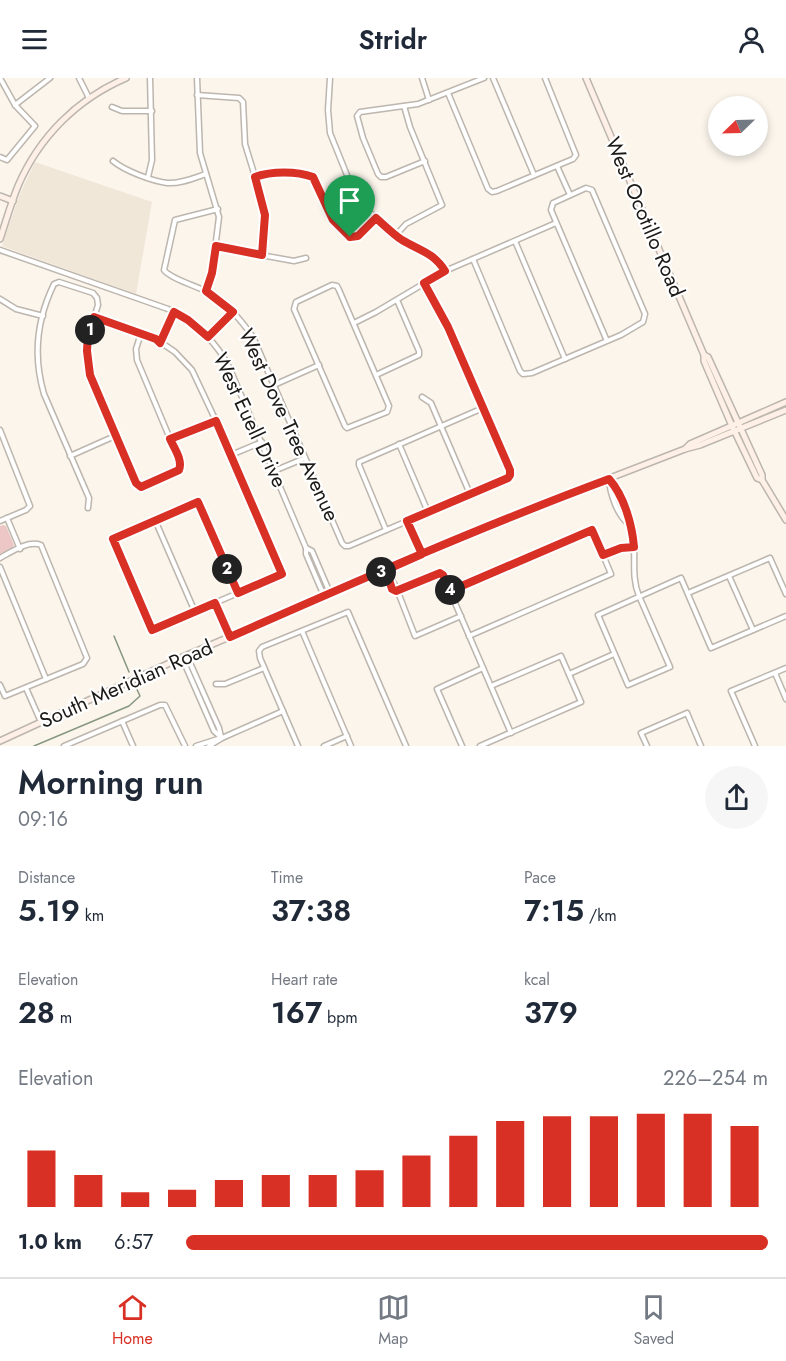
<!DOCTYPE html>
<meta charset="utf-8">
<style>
:root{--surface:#fff;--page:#f6f6f7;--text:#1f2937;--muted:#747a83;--line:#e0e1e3;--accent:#d93025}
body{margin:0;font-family:Jost,sans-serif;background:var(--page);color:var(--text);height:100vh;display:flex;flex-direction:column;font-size:22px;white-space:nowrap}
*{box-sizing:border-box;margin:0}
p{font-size:20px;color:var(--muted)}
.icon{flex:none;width:33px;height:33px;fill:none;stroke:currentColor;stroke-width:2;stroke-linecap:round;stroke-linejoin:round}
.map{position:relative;height:668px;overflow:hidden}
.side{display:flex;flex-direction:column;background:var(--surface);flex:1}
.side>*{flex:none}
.needle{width:39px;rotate:247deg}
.tools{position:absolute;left:708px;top:18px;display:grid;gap:12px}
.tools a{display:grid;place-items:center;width:60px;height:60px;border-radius:50%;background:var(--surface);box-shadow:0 3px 9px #0003;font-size:30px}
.pin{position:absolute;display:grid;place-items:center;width:51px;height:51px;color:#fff;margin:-62px -26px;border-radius:50% 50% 50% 0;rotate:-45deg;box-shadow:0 0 6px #0007}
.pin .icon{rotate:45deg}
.km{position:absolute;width:30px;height:30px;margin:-15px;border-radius:50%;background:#222;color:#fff;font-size:16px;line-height:30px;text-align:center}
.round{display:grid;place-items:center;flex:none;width:63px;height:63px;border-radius:32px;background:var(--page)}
.headline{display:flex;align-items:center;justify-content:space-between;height:102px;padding:0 18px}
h1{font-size:33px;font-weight:600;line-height:45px}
.metrics{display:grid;grid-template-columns:repeat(3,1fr);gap:9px;height:102px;padding:6px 18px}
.metrics div{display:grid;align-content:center}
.metrics b{font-size:30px;font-weight:600}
.metrics small{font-size:16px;font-weight:400}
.metrics p{font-size:16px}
.chart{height:168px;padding:12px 18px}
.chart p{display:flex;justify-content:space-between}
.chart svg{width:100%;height:108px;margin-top:6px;stroke:var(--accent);stroke-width:6}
ul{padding:0 18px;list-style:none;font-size:20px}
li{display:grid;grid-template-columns:96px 72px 1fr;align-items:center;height:45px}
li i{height:15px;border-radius:8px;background:var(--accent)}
header{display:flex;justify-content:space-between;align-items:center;height:78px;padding:0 18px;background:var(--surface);font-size:27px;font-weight:600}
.tabs{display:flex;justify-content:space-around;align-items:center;height:84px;border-top:2px solid var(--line);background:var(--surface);font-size:16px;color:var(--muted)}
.tabs a{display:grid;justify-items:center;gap:3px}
.tabs .on{color:var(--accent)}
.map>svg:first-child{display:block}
</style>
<header><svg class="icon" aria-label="menu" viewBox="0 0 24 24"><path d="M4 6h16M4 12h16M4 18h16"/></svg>Stridr<svg class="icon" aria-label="person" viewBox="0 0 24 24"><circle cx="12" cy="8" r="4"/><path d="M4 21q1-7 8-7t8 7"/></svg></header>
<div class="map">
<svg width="786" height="668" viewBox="0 0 786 668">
<rect width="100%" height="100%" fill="#fbf5ec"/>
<!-- built -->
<polygon fill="#f1e7d8" points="35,84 152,124 136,216 2,168 19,118"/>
<!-- green -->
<polygon fill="#ecc7c6" points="3,447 6,448 14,467 12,470 0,476 0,448"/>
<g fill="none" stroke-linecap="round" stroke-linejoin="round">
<!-- stream -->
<g stroke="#86967f" stroke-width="1.5">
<polyline points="114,558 129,594"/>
<polyline points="34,668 129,628 140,618 134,605"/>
</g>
<!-- street casing -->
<g stroke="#bcb6ae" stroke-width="7">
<g id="street">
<polyline points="0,0 15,27 35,48 7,82 0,79"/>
<polyline points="79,0 89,20"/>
<polyline points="197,0 200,75 219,139 212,195 206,213"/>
<polyline points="330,0 328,32 330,55 355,117 365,130 393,155 435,179 445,193"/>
<polyline points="422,0 429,22"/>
<polyline points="493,0 534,97"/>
<polyline points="448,15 488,111 492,114 497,113 573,81 576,77 545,0"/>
<polyline points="197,17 239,20 243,24 245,66 264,128 265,146 262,177"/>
<polyline points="15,27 50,0"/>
<polyline points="112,29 122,33 152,33"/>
<path d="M113,83C125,93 152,103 167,105C180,106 194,100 206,96"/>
<polyline points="425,83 386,99 381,99 378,96 363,60 357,38 360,34 418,26 484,0"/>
<polyline points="557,88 570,117"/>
<polyline points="148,99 152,82 150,0"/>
<polyline points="255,99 273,95 313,99 333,142 350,159 358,158 376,140"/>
<path d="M218,131L175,142L164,192C169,200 199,209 210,215C228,226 241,242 253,259L342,465L345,468H349L508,400L510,397L448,250L424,205"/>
<polyline points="396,157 406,146 442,127 410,49 404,28"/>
<polyline points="515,163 565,281"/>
<polyline points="217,169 294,183 306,180"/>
<path d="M0,172L168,231C195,244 217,264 230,291L306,470V476L324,518"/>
<polyline points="473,181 520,293 523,296 532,295 621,257 643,244 645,236 592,112 586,110 553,125 551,132 607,263"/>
<polygon points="332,207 337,208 339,212 389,328 387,334 347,350 345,348 294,231 296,224"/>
<polyline points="0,221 16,231 43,238"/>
<polyline points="94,239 156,261 175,274 192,292 216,343 282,496 152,552 113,461 198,424 238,515"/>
<polyline points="354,245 376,234 445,193 556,145"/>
<polyline points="208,259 233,234"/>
<polyline points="160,265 174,234"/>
<polyline points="376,297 419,277 419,273 397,222"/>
<polyline points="274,307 319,287"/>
<polyline points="422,319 431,325 470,416"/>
<polyline points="0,352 30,428 26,432 0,443"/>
<polyline points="170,361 216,343"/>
<polyline points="399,366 428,434"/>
<polyline points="231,377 262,364"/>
<polyline points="70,378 115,358"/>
<polyline points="274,393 305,380"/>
<path d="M609,401C623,417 633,445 634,467C635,485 632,501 639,518L670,589L628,607L598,537L681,500L711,570L786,538"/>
<path d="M609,402C610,415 617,438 629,446"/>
<path d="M88,430L89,420L44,316C33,279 37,241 54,206L59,204L93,215L97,220L98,227L89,256L87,273L90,297L136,405L141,409L179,392L181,387L137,282L136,271L141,255"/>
<polyline points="7,440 20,471"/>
<polyline points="155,442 195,534"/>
<polyline points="407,443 422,476"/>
<polyline points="386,452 359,387 359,384 483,330"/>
<polyline points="306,470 312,473 330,515"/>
<polyline points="603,477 621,470 635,469"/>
<path d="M0,480C11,474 28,462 41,467L87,580L83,586L5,618L0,607"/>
<polyline points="0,489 46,601"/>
<polyline points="386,492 396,509 415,558 461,538"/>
<polyline points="387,494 392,511 396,513"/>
<polyline points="729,498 753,552"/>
<polyline points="396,513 436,496 443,497 511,655"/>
<polyline points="450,513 592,451 611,496 469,558"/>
<polyline points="688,515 770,480 786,516"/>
<polyline points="215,525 230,559"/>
<polyline points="302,553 351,668"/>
<polyline points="185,578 186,589 214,653 222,660"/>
<polyline points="186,579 191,587 219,650 221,659"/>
<polyline points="775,595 786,621"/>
<polyline points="569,596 614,576"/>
<polyline points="216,606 225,606 264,590"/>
<polyline points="26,610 41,644"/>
<polyline points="122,643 133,668"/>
<polyline points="64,668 160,627 165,627 185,668"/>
<polyline points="196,668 221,660"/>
<polyline points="209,668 222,660 283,633"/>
<polyline points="298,668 260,580 259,573 262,569 348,534 406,668"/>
<polyline points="324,668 347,658"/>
<polyline points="462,668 437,611 483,590"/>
<polyline points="480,668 581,624 561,578 491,608"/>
<polyline points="647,668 641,655 687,635 701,668"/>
<polyline points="755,668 731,613 786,590"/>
</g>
</g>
<!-- secondary casing -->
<g stroke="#bcb6ae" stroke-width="8">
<g id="secondary">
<polyline points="586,0 704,277 704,283 732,348 757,400 762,402"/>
<polyline points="0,118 13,123"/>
<path d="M0,161C6,143 11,125 18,108C39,59 77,21 126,0"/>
<polyline points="704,277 708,279 762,397 762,402 786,442"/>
<polyline points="685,371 690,366 786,324"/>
<polyline points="0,663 185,578 504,441 685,371 700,367 786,332"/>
</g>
</g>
<!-- street -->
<use href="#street" stroke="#fff" stroke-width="4"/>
<!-- secondary -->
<use href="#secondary" stroke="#feefe7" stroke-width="5"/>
</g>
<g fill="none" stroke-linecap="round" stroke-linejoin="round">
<!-- route casing -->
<g stroke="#fff" stroke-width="12">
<path id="route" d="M350,159L333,142L313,99C297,93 271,93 255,99L265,137L262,177L216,168L212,195L206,213L233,234L208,259L188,242L174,234L160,265L156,261L94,239L88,256L87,273L90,297L136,405L141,409L179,392C183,382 174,370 170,361L216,343L282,496L238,515L198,424L113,461L152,552L215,525L230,559C355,504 480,449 609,401C624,418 632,446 634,469L621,470L603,477L592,452L450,513L443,497L440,495L396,513L392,511L386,492L422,476L407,443L508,400L510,397V392L448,249L424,205L445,193C434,175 419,172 402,162C393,156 384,147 376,140L358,158L350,159"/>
</g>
<!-- route -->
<use href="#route" stroke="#d93025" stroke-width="8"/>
</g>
<g text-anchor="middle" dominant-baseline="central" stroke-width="4.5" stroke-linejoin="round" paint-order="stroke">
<!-- street labels -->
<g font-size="21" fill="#1c1a17" stroke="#fff">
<text transform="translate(645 139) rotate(67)">West Ocotillo Road</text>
<text transform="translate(250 342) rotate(65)">West Euell Drive</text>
<text transform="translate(289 347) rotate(65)">West Dove Tree Avenue</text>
<text transform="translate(126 606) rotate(-24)">South Meridian Road</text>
</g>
</g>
</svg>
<div class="tools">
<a><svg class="needle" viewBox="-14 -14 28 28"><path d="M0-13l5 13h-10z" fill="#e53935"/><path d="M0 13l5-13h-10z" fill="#747a83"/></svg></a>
</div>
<div class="pin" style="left:350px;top:159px;background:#1e9e55"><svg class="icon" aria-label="arrive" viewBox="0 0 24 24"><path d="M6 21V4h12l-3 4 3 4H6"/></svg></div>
<b class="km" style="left:90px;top:252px">1</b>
<b class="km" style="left:227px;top:491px">2</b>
<b class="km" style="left:381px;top:494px">3</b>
<b class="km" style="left:450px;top:512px">4</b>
</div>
<section class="side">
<div class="headline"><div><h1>Morning run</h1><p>09:16</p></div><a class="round"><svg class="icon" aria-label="share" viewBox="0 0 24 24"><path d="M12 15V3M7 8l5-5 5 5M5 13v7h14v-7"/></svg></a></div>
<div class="metrics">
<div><p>Distance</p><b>5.19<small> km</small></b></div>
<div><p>Time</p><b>37:38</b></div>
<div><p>Pace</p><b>7:15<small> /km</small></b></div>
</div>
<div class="metrics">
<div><p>Elevation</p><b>28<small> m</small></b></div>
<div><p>Heart rate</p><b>167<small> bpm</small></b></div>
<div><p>kcal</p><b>379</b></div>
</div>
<div class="chart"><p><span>Elevation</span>226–254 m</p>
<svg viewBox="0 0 160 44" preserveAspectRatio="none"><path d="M5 44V21M15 44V31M25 44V38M35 44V37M45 44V33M55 44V31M65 44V31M75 44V29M85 44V23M95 44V15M105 44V9M115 44V7M125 44V7M135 44V6M145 44V6M155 44V11"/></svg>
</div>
<ul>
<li><b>1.0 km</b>6:57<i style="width:100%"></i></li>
</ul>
</section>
<nav class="tabs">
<a class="on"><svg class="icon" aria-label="home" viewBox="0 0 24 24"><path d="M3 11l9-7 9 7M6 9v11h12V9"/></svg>Home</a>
<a><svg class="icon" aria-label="map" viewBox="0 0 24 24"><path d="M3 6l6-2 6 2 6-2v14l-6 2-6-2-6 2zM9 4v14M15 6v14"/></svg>Map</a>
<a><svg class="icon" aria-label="saved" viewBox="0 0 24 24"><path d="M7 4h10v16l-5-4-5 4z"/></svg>Saved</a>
</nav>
